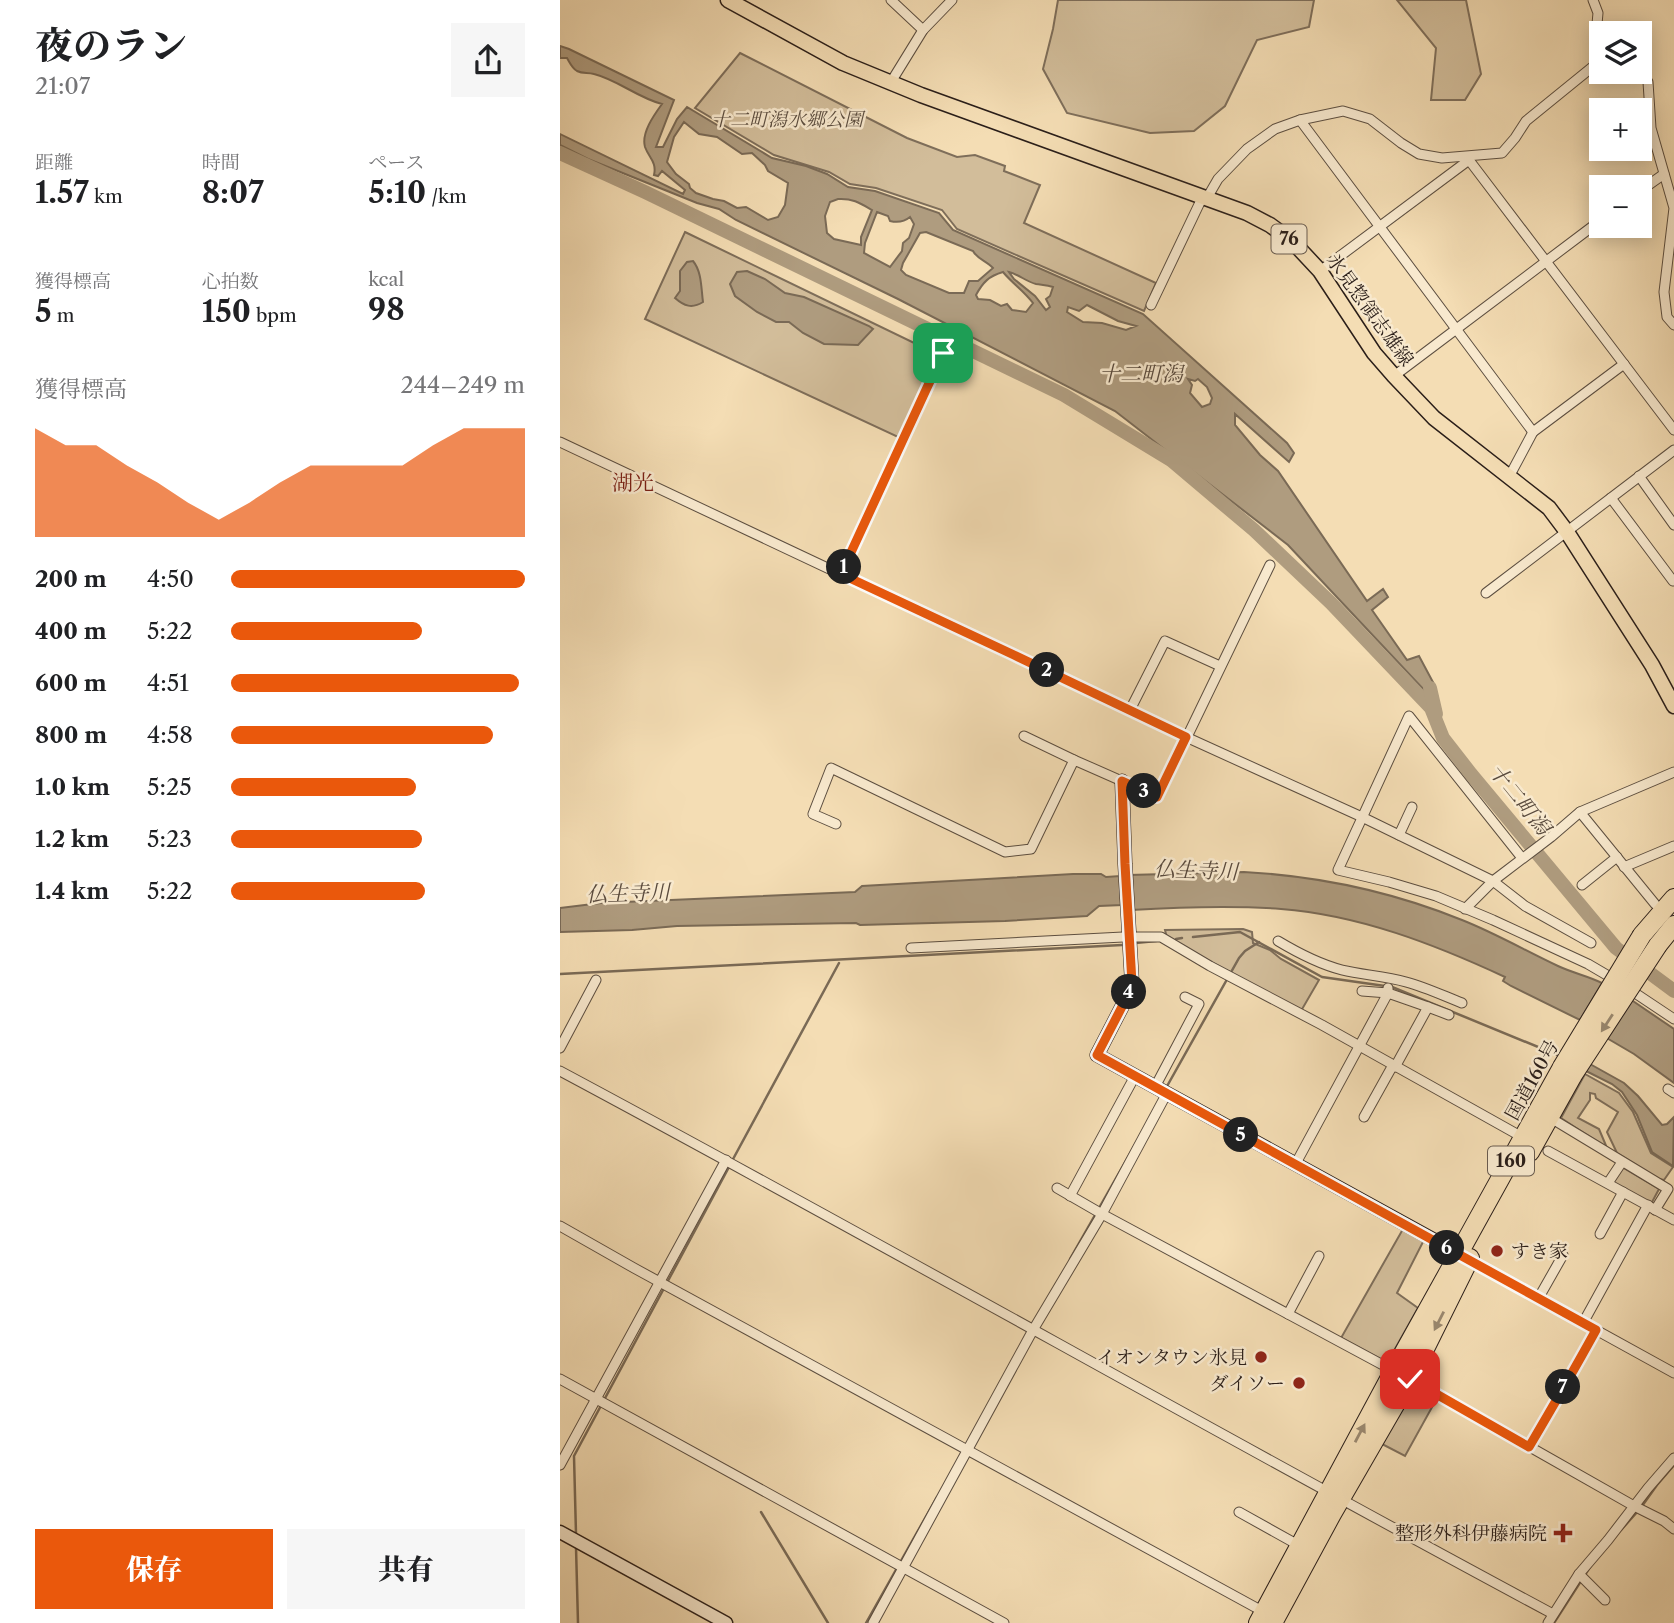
<!DOCTYPE html>
<html lang="ja">
<meta charset="utf-8">
<style>
:root{--surface:#fff;--page:#f6f6f6;--text:#202124;--muted:#757577;--accent:#ea580c}
body{margin:0;font-family:"Libre Caslon Text","Noto Serif JP",serif;background:var(--page);color:var(--text);height:100vh;display:flex;flex-direction:column;font-size:26px;white-space:nowrap}
*{box-sizing:border-box;margin:0}
p{font-size:23px;color:var(--muted)}
.icon{flex:none;width:38px;height:38px;fill:none;stroke:currentColor;stroke-width:2;stroke-linecap:round;stroke-linejoin:round}
.map{position:relative;flex:1;overflow:hidden}
.drawer{display:flex;flex-direction:column;background:var(--surface);width:560px}
.drawer>*{flex:none}
.tools{position:absolute;left:1029px;top:21px;display:grid;gap:14px}
.tools a{display:grid;place-items:center;width:63px;height:63px;border-radius:0px;background:var(--surface);box-shadow:0 4px 18px #0003;font-size:35px}
.pin{position:absolute;display:grid;place-items:center;width:60px;height:60px;color:#fff;margin:-30px;border-radius:14px;box-shadow:0 4px 10px #0006}
.km{position:absolute;width:35px;height:35px;margin:-18px;border-radius:50%;background:#222;color:#fff;font-size:19px;line-height:35px;text-align:center}
.round{display:grid;place-items:center;flex:none;width:74px;height:74px;border-radius:0px;background:var(--page)}
.overview{display:flex;align-items:center;justify-content:space-between;height:119px;padding:0 35px}
h1{font-size:38px;font-weight:800;line-height:52px}
.metrics{display:grid;grid-template-columns:repeat(3,1fr);gap:10px;height:119px;padding:7px 35px}
.metrics div{display:grid;align-content:center}
.metrics b{font-size:30px;font-weight:800}
.metrics small{font-size:19px;font-weight:400}
.metrics p{font-size:19px}
.chart{height:196px;padding:14px 35px}
.chart p{display:flex;justify-content:space-between}
.chart svg{width:100%;height:126px;margin-top:7px;fill:var(--accent);opacity:.7}
.button{display:flex;gap:14px;margin-top:auto;padding:14px 35px}
.button a{flex:1;height:80px;border-radius:0px;background:var(--accent);color:#fff;font-size:28px;font-weight:800;line-height:80px;text-align:center}
.button a+a{background:var(--page);color:var(--text)}
ul{padding:0 35px;list-style:none;font-size:23px}
li{display:grid;grid-template-columns:112px 84px 1fr;align-items:center;height:52px}
li i{height:18px;border-radius:9px;background:var(--accent)}
main{display:flex;flex:1;min-height:0}
.map>svg:first-child{display:block}
</style>
<main>
<section class="drawer">
<div class="overview"><div><h1>夜のラン</h1><p>21:07</p></div><a class="round"><svg class="icon" aria-label="share" viewBox="0 0 24 24"><path d="M12 15V3M7 8l5-5 5 5M5 13v7h14v-7"/></svg></a></div>
<div class="metrics">
<div><p>距離</p><b>1.57<small> km</small></b></div>
<div><p>時間</p><b>8:07</b></div>
<div><p>ペース</p><b>5:10<small> /km</small></b></div>
</div>
<div class="metrics">
<div><p>獲得標高</p><b>5<small> m</small></b></div>
<div><p>心拍数</p><b>150<small> bpm</small></b></div>
<div><p>kcal</p><b>98</b></div>
</div>
<div class="chart"><p><span>獲得標高</span>244–249 m</p>
<svg viewBox="0 0 160 44" preserveAspectRatio="none"><path d="M0 44V6L10 12L20 12L30 19L40 25L50 32L60 38L70 32L80 25L90 19L100 19L110 19L120 19L130 12L140 6L150 6L160 6V44z"/></svg>
</div>
<ul>
<li><b>200 m</b>4:50<i style="width:100%"></i></li>
<li><b>400 m</b>5:22<i style="width:65%"></i></li>
<li><b>600 m</b>4:51<i style="width:98%"></i></li>
<li><b>800 m</b>4:58<i style="width:89%"></i></li>
<li><b>1.0 km</b>5:25<i style="width:63%"></i></li>
<li><b>1.2 km</b>5:23<i style="width:65%"></i></li>
<li><b>1.4 km</b>5:22<i style="width:66%"></i></li>
</ul>
<div class="button"><a>保存</a><a>共有</a></div>
</section>
<div class="map">
<svg width="1114" height="1623" viewBox="0 0 1114 1623">
<rect width="100%" height="100%" fill="#f4ddb4"/>
<filter id="stains"><feTurbulence type="fractalNoise" baseFrequency=".00286" numOctaves="4"/><feColorMatrix values="0 0 0 0 .2 0 0 0 0 .09 0 0 0 0 .02 0 0 0 .5 -.17"/></filter>
<radialGradient id="worn" r=".72"><stop offset=".6" stop-color="#630" stop-opacity="0"/><stop offset="1" stop-color="#630" stop-opacity=".3"/></radialGradient>
<!-- green -->
<g fill="#d2bd9a" stroke="#7e6e5a" stroke-width="2">
<polygon points="498,0 754,0 749,27 697,40 665,106 634,131 590,133 507,113 483,69 493,29"/>
<polygon points="837,0 906,0 921,74 905,100 871,100 876,48"/>
<polygon points="180,53 347,138 397,157 415,155 445,166 444,171 480,185 464,223 596,283 584,311 397,229 382,210 316,188 290,184 269,172 214,155 135,108"/>
<polygon points="125,232 377,354 338,437 85,319"/>
<polygon points="683,929 692,932 693,943 710,950 721,959 759,980 741,1011 607,938 605,930"/>
<polygon points="1025,1074 1059,1093 1073,1112 1091,1153 1113,1167 1104,1180 1099,1179 1057,1153 1047,1132 1058,1112 1036,1098 1035,1094 1030,1093 1030,1100 1018,1118 1039,1129 1047,1148 1001,1118"/>
<polygon points="1062,1167 1099,1189 1091,1204 1053,1183"/>
<polygon points="843,1229 864,1240 837,1293 858,1308 831,1356 828,1359 822,1360 781,1338"/>
<polygon points="860,1392 876,1400 845,1456 822,1444 849,1395"/>
</g>
<!-- water -->
<g fill="#af9c7f" stroke="#7a6a56" stroke-width="2" fill-rule="evenodd">
<path d="M0,46L9,49L114,100L96,147H103L117,119L127,107L212,158L246,166L267,174L288,187L315,191L379,213L393,230L583,314L727,443L734,453L729,462L675,414V425L700,455L718,471L807,601L823,589L828,597L812,610L847,660L859,656L874,684L866,692L728,545L555,411L338,299L176,220L159,209L137,203L28,159L0,145V134L123,194L125,190L102,171L98,176L94,175C97,162 89,158 85,147C81,133 94,115 102,104C78,98 58,80 34,74C28,72 23,74 17,71C12,68 10,63 7,58H0ZM124,122L139,134L157,137L182,154L192,153L205,165L208,171L228,183L225,205L218,217L208,220L186,207L177,208L164,201L153,199L136,193L130,188L129,184L116,174L107,162L114,137ZM278,199C292,198 300,203 312,210L301,237V245L274,239L267,233L265,216L270,202ZM317,212L328,216L330,221C338,223 344,222 350,217L354,224L349,238L343,243L342,251L330,267L304,253L305,243ZM366,232L413,251C417,259 427,261 433,268L418,281H409L404,293H389L346,275L341,270L343,263L360,233ZM443,272C452,283 464,291 473,303L466,312L452,310L447,304L441,306L430,300L418,299L416,295C423,282 429,276 443,272ZM449,272C458,274 467,282 476,284C482,285 487,285 493,287L490,296L486,299L490,307L486,310L475,296L454,279ZM527,305L558,321L576,326L566,330L542,323L523,322L507,312L508,307L519,311ZM628,379L635,381L638,379L647,387L652,398L650,404L642,407L630,393L632,385Z"/>
<path d="M133,261C142,272 141,288 143,302C132,309 124,306 115,298L120,291V271L127,262Z"/>
<polygon points="187,271 205,279 225,293 244,297 309,326 313,329 298,345 264,344 243,333 229,322 216,322 197,312 175,296 170,284 177,272"/>
<path d="M684,872C758,876 833,892 902,920C935,933 966,951 998,966C1013,973 1028,976 1042,983L1020,1020L951,986L943,981L945,977C874,944 799,915 721,909C671,905 621,907 571,910L569,875Z"/>
<polygon points="513,874 541,874 546,877 560,876 562,905 539,906 527,916 445,921 300,925 296,923 117,926 72,930 0,932 0,908 41,903 295,892 302,886"/>
<polygon points="1070,999 1114,1029 1114,1083 1074,1054 1045,1037"/>
<polygon points="1030,1064 1064,1083 1078,1096 1102,1125 1107,1124 1114,1117 1113,1166 1092,1152 1077,1115 1062,1092 1052,1084 1026,1071"/>
</g>
<g fill="none" stroke-linecap="round" stroke-linejoin="round">
<!-- stream -->
<g stroke="#7a6a56" stroke-width="2.5">
<polyline points="633,937 680,932 762,977 825,986"/>
<polyline points="616,939 622,938"/>
<polyline points="576,943 596,941"/>
<polyline points="0,974 562,945"/>
<polyline points="832,987 1000,1056"/>
<polyline points="606,1088 679,958 685,951 699,942"/>
<polyline points="172,1161 279,963"/>
<polyline points="510,1259 576,1143"/>
<polyline points="1082,1506 1097,1485 1114,1465"/>
<polyline points="201,1512 268,1623"/>
<polyline points="1061,1530 1078,1511"/>
<polyline points="16,1534 14,1456 169,1167"/>
<polyline points="16,1547 18,1623"/>
<polyline points="306,1623 377,1497"/>
<polyline points="994,1623 1030,1567"/>
</g>
<!-- river -->
<g stroke="#af9c7f" stroke-width="14">
<polyline points="0,153 85,192 504,395 611,460 694,530 771,603 871,708 883,738 911,774 1056,948 1114,991"/>
<polyline points="870,688 876,714"/>
</g>
<!-- street casing -->
<g stroke="#5c4e40" stroke-width="11">
<g id="street">
<polyline points="331,0 363,30"/>
<polyline points="1033,0 1038,13 1036,35 1041,47"/>
<polyline points="1080,72 1088,82 1091,128 1114,208 1104,292 1107,317 1114,325"/>
<polyline points="331,82 363,30 392,0"/>
<polyline points="740,120 973,432"/>
<polyline points="909,157 909,160 1114,430"/>
<polyline points="1080,191 1104,174"/>
<polyline points="647,198 658,179 687,149 715,129 740,120 783,111 810,119 841,143 859,154 882,158 942,153 955,138 966,121 1041,60"/>
<polyline points="760,271 909,160"/>
<polyline points="591,305 643,196"/>
<polyline points="834,376 1041,220"/>
<polyline points="0,442 626,737 802,817 933,881 965,906 1031,943"/>
<polyline points="1079,476 1114,525"/>
<polyline points="949,477 973,432 1064,364"/>
<polyline points="1051,498 1113,581"/>
<polyline points="281,574 383,353"/>
<polyline points="926,593 1114,450"/>
<polyline points="570,710 605,641 660,666"/>
<polyline points="464,736 514,760"/>
<polyline points="1020,812 1095,904"/>
<polyline points="276,824 253,814 271,768 445,852 471,849 514,760 598,797 710,565"/>
<polyline points="839,835 852,807"/>
<polyline points="962,858 849,716 778,870 829,882 876,896 933,920 1028,964 1057,981"/>
<polyline points="1064,867 1114,846"/>
<polyline points="1022,885 1057,857"/>
<polyline points="905,909 933,881 991,837 1020,812 1114,772"/>
<polyline points="573,937 601,937 650,966 762,1025 955,1133"/>
<path d="M718,941C738,953 759,964 782,970C803,975 825,976 846,982C865,987 884,996 902,1003"/>
<polyline points="351,948 563,937"/>
<polyline points="1069,989 1114,1019"/>
<polyline points="802,991 828,993 828,988"/>
<polyline points="0,1048 36,980"/>
<polyline points="835,1067 868,1007 889,1015"/>
<path d="M0,1071C333,1249 660,1436 993,1614"/>
<polyline points="595,1087 639,1004 625,997"/>
<polyline points="1108,1089 1114,1093"/>
<polyline points="804,1117 833,1065"/>
<polyline points="989,1117 1108,1189 1095,1210"/>
<polyline points="988,1151 1114,1220"/>
<polyline points="735,1165 828,993 868,1007"/>
<polyline points="1048,1183 1062,1162"/>
<polyline points="497,1188 542,1214 834,1371"/>
<polyline points="510,1196 575,1076"/>
<polyline points="0,1226 74,1268 704,1612"/>
<polyline points="1040,1234 1063,1192"/>
<polyline points="909,1260 1114,1373"/>
<polyline points="978,1299 1003,1255"/>
<polyline points="728,1314 759,1256"/>
<polyline points="1023,1323 1088,1205"/>
<polyline points="0,1379 444,1623"/>
<polyline points="850,1379 1074,1506 1104,1521 1114,1529"/>
<path d="M969,1447C992,1408 1014,1370 1036,1330"/>
<polyline points="0,1465 166,1160"/>
<polyline points="679,1512 740,1546"/>
<polyline points="1019,1574 1045,1600"/>
<polyline points="313,1623 473,1330 542,1214 607,1093"/>
<polyline points="988,1623 1019,1574 1048,1540 1088,1488 1114,1458"/>
</g>
</g>
<!-- secondary casing -->
<g stroke="#2a1e19" stroke-width="15">
<g id="secondary">
<polyline points="562,781 565,864 572,983 566,999 537,1055 905,1257"/>
<polyline points="0,1532 166,1623"/>
</g>
</g>
<!-- primary casing -->
<g stroke="#2a1e19" stroke-width="17">
<polyline id="primary" points="168,0 283,63 361,95 687,213 710,225 732,241 760,271 814,353 834,376 874,418 989,508 1007,532 1092,665 1114,706"/>
</g>
<!-- highway casing -->
<g stroke="#2a1e19" stroke-width="20">
<g id="highway">
<polyline points="1082,935 1114,898"/>
<polyline points="1098,945 1114,925"/>
<polyline points="970,1152 1013,1075"/>
<path d="M698,1623C744,1539 788,1454 834,1370C890,1269 947,1168 1002,1067"/>
<polyline points="713,1623 772,1514 850,1379 910,1258"/>
</g>
</g>
<!-- street -->
<use href="#street" stroke="#f8e9ce" stroke-width="9"/>
<!-- secondary -->
<use href="#secondary" stroke="#f8e9ce" stroke-width="12"/>
<!-- primary -->
<use href="#primary" stroke="#f4ddb4" stroke-width="14"/>
<!-- highway -->
<use href="#highway" stroke="#f4ddb4" stroke-width="18"/>
<!-- highway-bridge casing -->
<g stroke="#2a1e19" stroke-width="20" stroke-linecap="butt">
<g id="highway-bridge">
<polyline points="1002,1067 1082,935"/>
<polyline points="1013,1075 1098,945"/>
</g>
</g>
<!-- highway-bridge -->
<use href="#highway-bridge" stroke="#f4ddb4" stroke-width="18"/>
</g>
<!-- one-way arrows -->
<defs><path id="oneway-solid" d="M-6-.8H1V-3.2L6.5 0L1 3.2V.8H-6Z" transform="scale(1.75)"/></defs>
<g fill="#99876e">
<use href="#oneway-solid" transform="translate(1047 1023) rotate(123)"/>
<use href="#oneway-solid" transform="translate(879 1321) rotate(117)"/>
<use href="#oneway-solid" transform="translate(800 1433) rotate(-62)"/>
</g>
<g fill="none" stroke-linecap="round" stroke-linejoin="round">
<!-- route casing -->
<g stroke="#fff" stroke-width="14">
<path id="route" d="M383,353L281,574L454,655L626,737L597,797L562,781L565,864L572,983L566,999L537,1055L1036,1330C1014,1370 992,1408 969,1447L850,1379"/>
</g>
<!-- route -->
<use href="#route" stroke="#ea580c" stroke-width="9"/>
</g>
<!-- markers -->
<g fill="#8f2418" stroke="#f8e9ce" stroke-width="2.5">
<circle cx="937" cy="1251" r="7"/>
<circle cx="701" cy="1357" r="7"/>
<circle cx="739" cy="1383" r="7"/>
<path d="M999.5 1522.5h7v7h7v7h-7v7h-7v-7h-7v-7h7z"/>
</g>
<g text-anchor="middle" dominant-baseline="central" stroke-width="5" stroke-linejoin="round" paint-order="stroke">
<!-- shield labels -->
<g fill="#f8e9ce" stroke="#685b4f" stroke-width="2">
<rect x="711.5" y="224.5" width="35" height="29" rx="5"/>
<rect x="928" y="1146.5" width="46" height="29" rx="5"/>
</g>
<g font-size="18" font-weight="bold" fill="#2a1e19">
<text x="729" y="239">76</text>
<text x="951" y="1161">160</text>
</g>
<!-- park labels -->
<g font-size="19" font-style="italic" fill="#5c4e40" stroke="#f8e9ce">
<text x="227" y="119">十二町潟水郷公園</text>
</g>
<!-- street labels -->
<g font-size="19" fill="#2a1e19" stroke="#f8e9ce">
<text transform="translate(810 310) rotate(54)">氷見惣領志雄線</text>
<text transform="translate(972 1080) rotate(-61)">国道160号</text>
</g>
<!-- poi labels -->
<g font-size="19" fill="#2a1e19" stroke="#f8e9ce" text-anchor="end">
<text x="951" y="1251" text-anchor="start">すき家</text>
<text x="687" y="1357">イオンタウン氷見</text>
<text x="725" y="1383">ダイソー</text>
<text x="987" y="1533">整形外科伊藤病院</text>
</g>
<!-- water labels -->
<g font-size="21" font-style="italic" fill="#594a3d" stroke="#f8e9ce">
<text x="581" y="373">十二町潟</text>
<text transform="translate(960 799) rotate(51)">十二町潟</text>
<text transform="translate(636 870) rotate(2)">仏生寺川</text>
<text transform="translate(68 893) rotate(-2)">仏生寺川</text>
</g>
<!-- neighbourhood labels -->
<g font-size="21" fill="#7a1f14" stroke="#f8e9ce">
<text x="73" y="482">湖光</text>
</g>
</g>
<rect width="100%" height="100%" filter="url(#stains)"/>
<rect width="100%" height="100%" fill="url(#worn)"/>
</svg>
<div class="tools">
<a><svg class="icon" aria-label="layers" viewBox="0 0 24 24"><path d="M12 4l9 5-9 5-9-5zM3 14l9 5 9-5"/></svg></a>
<a>+</a>
<a>−</a>
</div>
<div class="pin" style="left:383px;top:353px;background:#1e9e55"><svg class="icon" aria-label="arrive" viewBox="0 0 24 24"><path d="M6 21V4h12l-3 4 3 4H6"/></svg></div>
<div class="pin" style="left:850px;top:1379px;background:#d93025"><svg class="icon" aria-label="check" viewBox="0 0 24 24"><path d="M5 12l5 5 9-10"/></svg></div>
<b class="km" style="left:284px;top:567px">1</b>
<b class="km" style="left:487px;top:670px">2</b>
<b class="km" style="left:584px;top:791px">3</b>
<b class="km" style="left:569px;top:992px">4</b>
<b class="km" style="left:681px;top:1135px">5</b>
<b class="km" style="left:887px;top:1248px">6</b>
<b class="km" style="left:1003px;top:1387px">7</b>
</div>
</main>
